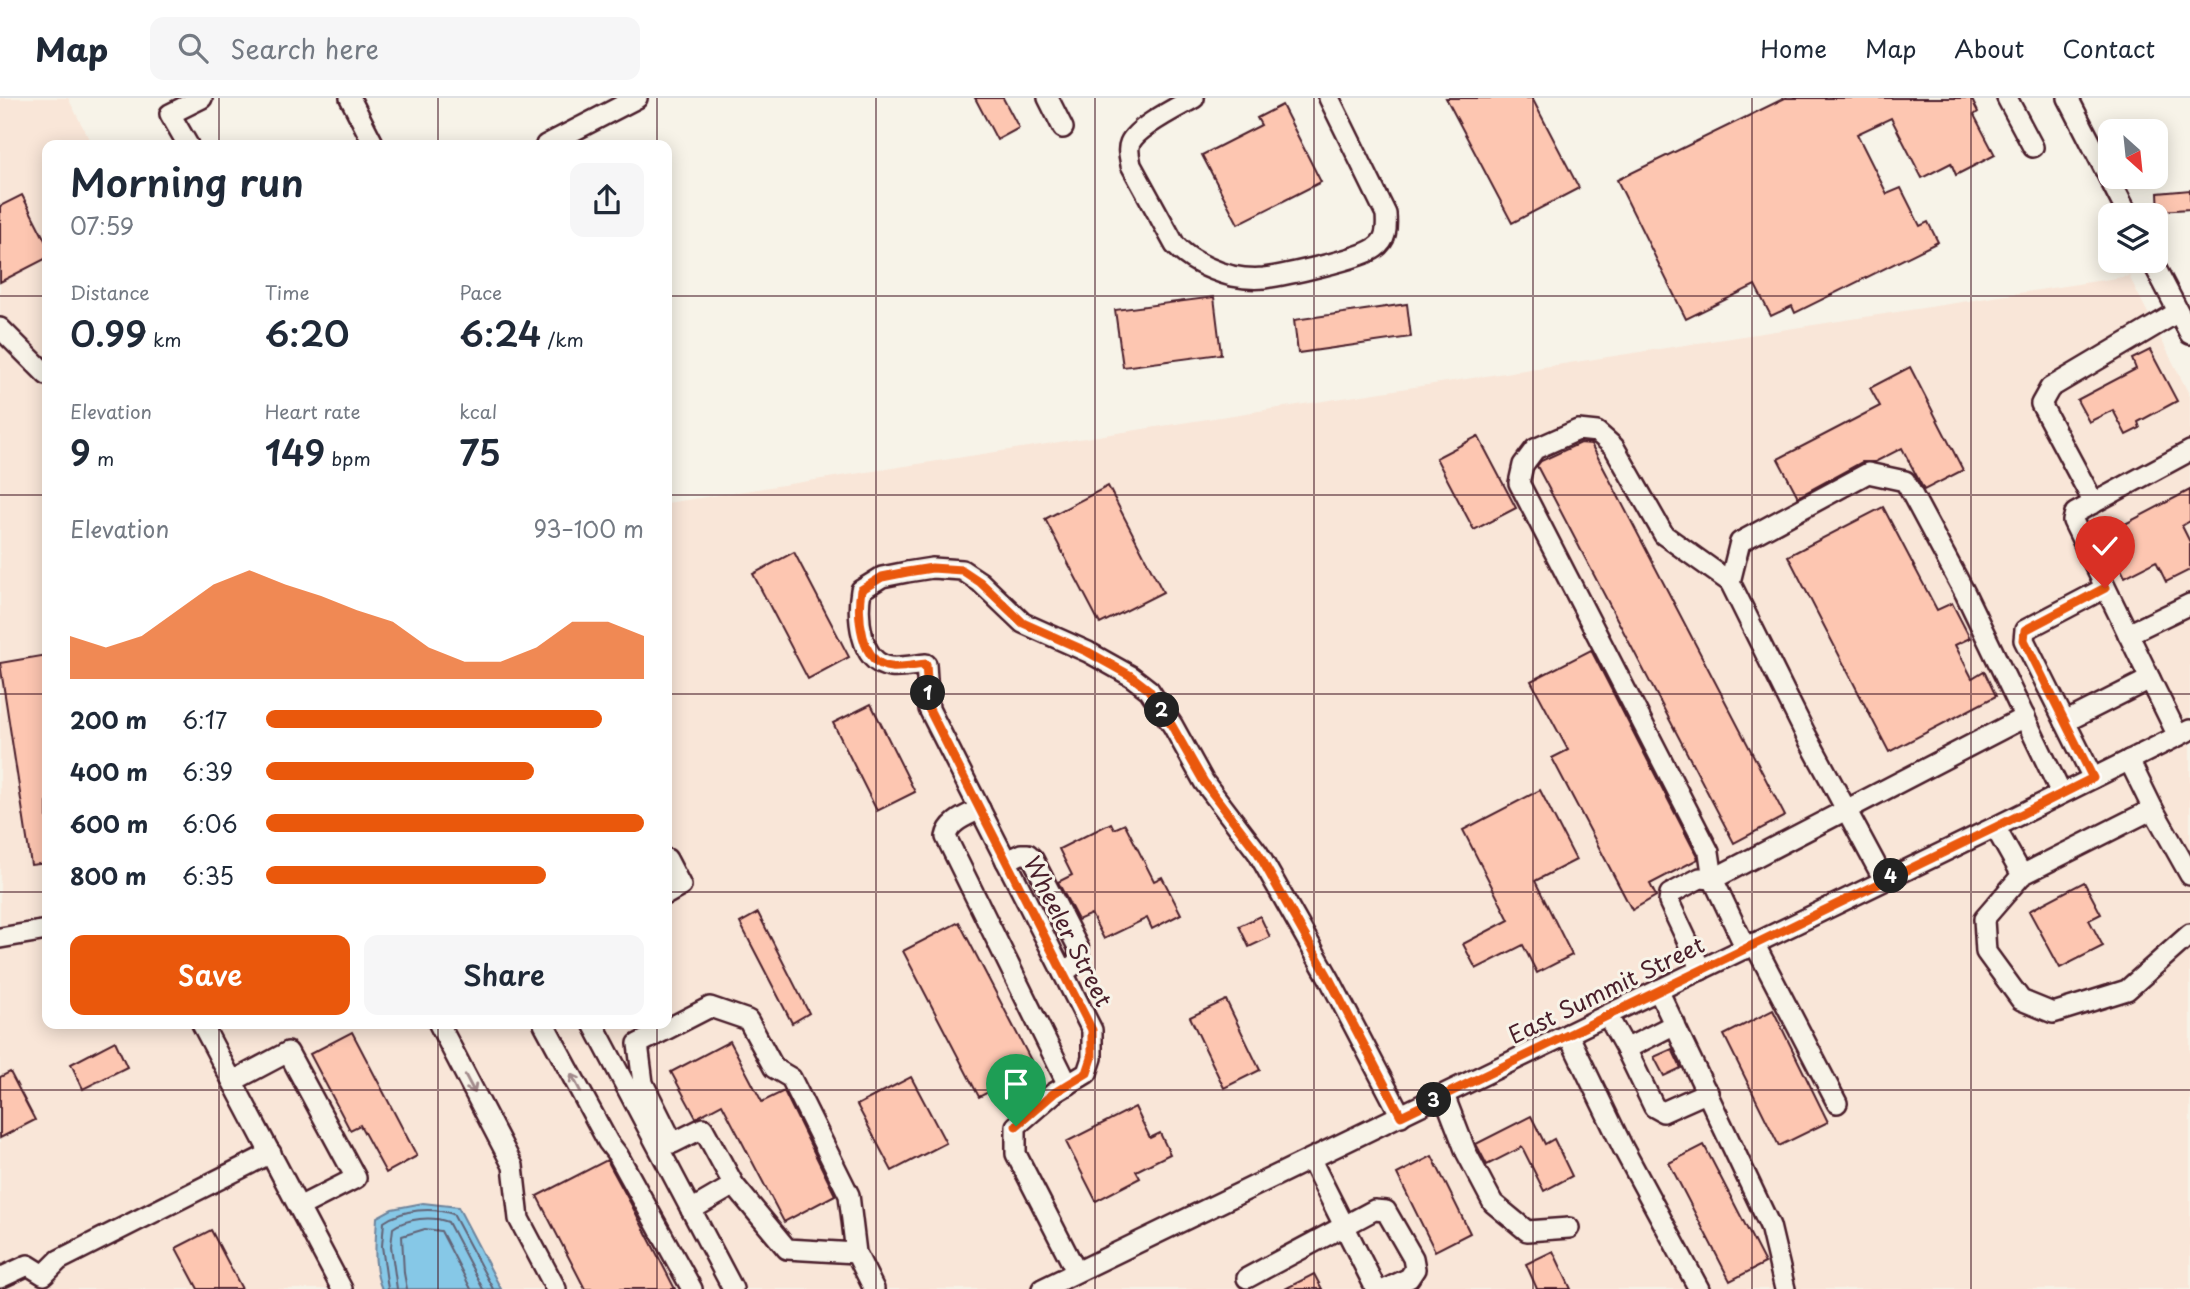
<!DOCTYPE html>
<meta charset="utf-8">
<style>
:root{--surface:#fff;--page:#f6f6f7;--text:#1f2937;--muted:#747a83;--line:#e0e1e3;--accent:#ea580c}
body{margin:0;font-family:"Playpen Sans",sans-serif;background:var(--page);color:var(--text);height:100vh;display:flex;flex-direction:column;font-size:26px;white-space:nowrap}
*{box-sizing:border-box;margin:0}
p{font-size:23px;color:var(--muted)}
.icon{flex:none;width:38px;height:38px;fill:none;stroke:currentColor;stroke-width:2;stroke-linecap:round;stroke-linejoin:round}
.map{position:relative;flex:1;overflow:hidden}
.drawer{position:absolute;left:42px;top:42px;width:630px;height:889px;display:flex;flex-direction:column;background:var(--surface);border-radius:14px;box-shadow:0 4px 18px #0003}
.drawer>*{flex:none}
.needle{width:46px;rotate:153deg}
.tools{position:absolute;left:2098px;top:21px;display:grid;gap:14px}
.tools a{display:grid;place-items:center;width:70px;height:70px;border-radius:14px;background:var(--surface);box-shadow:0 4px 18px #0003;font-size:35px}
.pin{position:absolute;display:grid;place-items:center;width:60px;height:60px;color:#fff;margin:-72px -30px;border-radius:50% 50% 50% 0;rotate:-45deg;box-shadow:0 0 7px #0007}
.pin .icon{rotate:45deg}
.km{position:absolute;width:35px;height:35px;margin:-18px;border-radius:50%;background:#222;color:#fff;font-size:19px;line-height:35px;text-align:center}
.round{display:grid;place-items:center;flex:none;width:74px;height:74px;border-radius:14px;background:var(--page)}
.headline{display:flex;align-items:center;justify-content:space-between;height:119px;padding:0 28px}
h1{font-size:38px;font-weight:600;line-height:52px}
.stats{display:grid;grid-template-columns:repeat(3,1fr);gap:10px;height:119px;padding:7px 28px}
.stats div{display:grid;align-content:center}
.stats b{font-size:35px;font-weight:600}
.stats small{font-size:19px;font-weight:400}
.stats p{font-size:19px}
.chart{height:196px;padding:14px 28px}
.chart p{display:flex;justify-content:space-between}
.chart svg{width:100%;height:126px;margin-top:7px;fill:var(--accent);opacity:.7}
.button{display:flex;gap:14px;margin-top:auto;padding:14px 28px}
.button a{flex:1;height:80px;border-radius:14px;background:var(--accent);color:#fff;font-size:28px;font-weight:600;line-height:80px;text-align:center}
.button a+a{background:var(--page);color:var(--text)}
ul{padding:0 28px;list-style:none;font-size:23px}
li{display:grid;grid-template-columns:112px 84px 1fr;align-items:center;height:52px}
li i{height:18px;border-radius:9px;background:var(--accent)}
header{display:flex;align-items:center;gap:42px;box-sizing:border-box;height:98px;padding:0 35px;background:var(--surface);border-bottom:2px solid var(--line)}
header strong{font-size:33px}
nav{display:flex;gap:38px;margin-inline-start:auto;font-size:24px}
.search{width:490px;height:63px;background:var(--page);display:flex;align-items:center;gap:18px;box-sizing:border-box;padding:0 24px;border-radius:14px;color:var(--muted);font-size:26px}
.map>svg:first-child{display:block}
</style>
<header>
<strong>Map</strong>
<div class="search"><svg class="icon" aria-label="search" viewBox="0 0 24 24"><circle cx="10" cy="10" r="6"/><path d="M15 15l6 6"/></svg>Search here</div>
<nav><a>Home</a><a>Map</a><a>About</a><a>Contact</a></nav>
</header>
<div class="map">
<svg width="2190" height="1191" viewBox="0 0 2190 1191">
<rect width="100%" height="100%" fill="#f7f3e8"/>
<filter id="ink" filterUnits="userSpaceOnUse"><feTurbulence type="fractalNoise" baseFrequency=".0143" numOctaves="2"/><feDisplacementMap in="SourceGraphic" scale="14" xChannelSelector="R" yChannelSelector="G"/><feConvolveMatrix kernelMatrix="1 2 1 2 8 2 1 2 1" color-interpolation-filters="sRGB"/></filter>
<g filter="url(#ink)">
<!-- built -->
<polygon fill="#f9e6d8" points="0,0 68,0 92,47 47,47 47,926 667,926 667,405 2129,178 2190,298 2190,1191 0,1191"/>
<!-- water -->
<path fill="#86c8e7" stroke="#6e849c" stroke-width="2" d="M423,1105L458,1109L501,1191H382C372,1170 376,1142 377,1119L392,1111Z"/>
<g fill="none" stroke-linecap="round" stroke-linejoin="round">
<!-- shore -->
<g stroke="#626376" stroke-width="2">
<path d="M388,1191L382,1148L384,1124C403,1111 432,1109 453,1116L493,1191"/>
<path d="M397,1191L391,1148L393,1130C407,1120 432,1118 448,1124L483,1191"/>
<polyline points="407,1191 404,1175 402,1138 425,1131 441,1133 471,1191"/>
</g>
</g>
<!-- building -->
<g fill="#fdc6b1" stroke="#4a1f2b" stroke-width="2">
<polygon points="975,0 1003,0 1019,30 997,42"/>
<polygon points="1446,0 1532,0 1579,90 1512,125"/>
<polygon points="1785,0 1971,0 1978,14 1974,17 1995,57 1956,77 1951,65 1922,80 1891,20 1857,36 1887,96 1901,90 1920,128 1928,124 1938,144 1795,215 1792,208 1771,218 1755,187 1686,221 1617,82"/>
<polygon points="1282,7 1321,84 1238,126 1202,57 1261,27 1257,20"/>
<polygon points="2190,92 2190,111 2159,113 2158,95"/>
<polygon points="22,97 47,146 47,160 0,184 0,108"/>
<polygon points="1214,199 1221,256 1123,269 1115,212"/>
<polygon points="1407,206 1411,239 1298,255 1294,222"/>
<polygon points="2150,252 2177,303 2138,324 2140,330 2126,337 2113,312 2089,324 2077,302 2136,271 2132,261"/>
<polygon points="1910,269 1963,372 1924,392 1902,350 1875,364 1862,364 1798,399 1778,361 1880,308 1870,290"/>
<polygon points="1478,338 1516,410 1474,432 1436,360"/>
<polygon points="1580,345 1591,346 1785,718 1734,745 1537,368 1541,363"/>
<polygon points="1108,388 1163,494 1100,526 1045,421"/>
<polygon points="2190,392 2190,423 2182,428 2190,444 2190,472 2166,484 2156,463 2125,479 2104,437"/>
<polygon points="1883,409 1937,512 1952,505 1970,540 1955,547 1972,580 1984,573 1996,598 1889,654 1788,458"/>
<polygon points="794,454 849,559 808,581 753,476"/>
<polygon points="1591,552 1697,758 1698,761 1650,786 1656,798 1632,812 1552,660 1568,652 1531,583"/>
<polygon points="47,557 47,765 31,767 0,565"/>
<polygon points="871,606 915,694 877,713 833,625"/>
<polygon points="1540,692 1576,762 1535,783 1572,857 1537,875 1523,847 1476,871 1463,846 1509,822 1463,732"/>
<polygon points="1111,725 1114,731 1125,726 1154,783 1162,779 1181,816 1152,831 1147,820 1104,841 1091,816 1078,822 1058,784 1072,777 1059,751"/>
<polygon points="2084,784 2101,816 2089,822 2103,848 2060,870 2029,813"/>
<polygon points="758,815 809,915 792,925 740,825"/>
<polygon points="1260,818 1270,839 1249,849 1239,828"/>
<polygon points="959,824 1035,970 979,999 903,853"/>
<polygon points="1226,902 1260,972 1224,990 1190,919"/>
<polygon points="1773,912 1828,1024 1779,1048 1724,937"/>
<polygon points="352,934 417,1058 386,1075 360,1027 350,1032 310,956"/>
<polygon points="115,943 127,969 83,991 71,966"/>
<polygon points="730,943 762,1004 784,993 835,1097 784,1124 722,1006 696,1020 671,974"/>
<polygon points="1672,951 1681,970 1664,978 1654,959"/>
<polygon points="10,974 35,1022 0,1040 0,979"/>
<polygon points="911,979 946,1045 892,1073 857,1007"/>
<polygon points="1135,1009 1150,1040 1160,1035 1170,1056 1136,1073 1140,1080 1096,1103 1066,1044"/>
<polygon points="1531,1018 1545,1046 1554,1041 1572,1078 1544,1093 1522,1049 1487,1067 1476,1046"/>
<polygon points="1704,1047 1765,1165 1730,1183 1669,1065"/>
<polygon points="1432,1058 1470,1135 1435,1153 1397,1076"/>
<polygon points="607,1062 631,1106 675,1191 585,1191 537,1098"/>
<polygon points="211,1132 242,1191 198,1191 176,1150"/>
<polygon points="1553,1153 1571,1191 1537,1191 1526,1166"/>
<polygon points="1314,1176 1322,1191 1285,1191"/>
</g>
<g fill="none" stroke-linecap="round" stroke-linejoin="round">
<!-- minor casing -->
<g stroke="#4a1f2b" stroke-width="24">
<g id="minor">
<polyline points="350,0 374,47"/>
<polyline points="1048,0 1063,30"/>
<path d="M1194,0C1178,9 1137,29 1130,45C1127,52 1130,60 1131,67L1175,147C1190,163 1210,172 1232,178C1242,180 1254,181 1264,180C1285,177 1360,161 1375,150C1387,142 1387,130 1386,116L1329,0"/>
<polyline points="2007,0 2033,49"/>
<polyline points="2068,0 2128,117"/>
<polyline points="188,47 170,16 202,0"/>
<polyline points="546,47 637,0"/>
<polyline points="2152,163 2190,236"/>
<polyline points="0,230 47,277"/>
<polyline points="2094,405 2041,306 2050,290 2178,214"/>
<polyline points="2128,536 2190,506"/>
<polyline points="2065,624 2150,581"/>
<polyline points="2178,638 2073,423 2075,415 2190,353"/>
<polyline points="2129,662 2153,711 2190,777"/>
<polyline points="2093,680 2024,542 2025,532 2105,490"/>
<path d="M980,711C967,718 949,723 946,739L1068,987"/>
<polyline points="1995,729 2022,777 1984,821 1986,854 2021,902 2053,915 2127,892 2190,836"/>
<polyline points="667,761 681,788 667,796"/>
<polyline points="1006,763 1021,756 1028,756 1033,761 1079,851 1078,864 1063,875"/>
<polyline points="2022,777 2153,711"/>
<polyline points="1884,782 1805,635 1730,484 1740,444 1868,375 1905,383 1965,495 2061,695"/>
<polyline points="0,840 47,832"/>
<polyline points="1754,845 1837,1005"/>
<polyline points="1746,851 1713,781 2025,619"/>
<polyline points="1701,872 1669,804 1670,796 1700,780 1713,781 1709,754 1519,385 1523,367 1535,351 1578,332 1597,334 1614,349 1664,437 1730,484"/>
<polyline points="1658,892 1770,1128 1785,1191"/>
<polyline points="1607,917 1626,951"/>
<polyline points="202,926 342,1191"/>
<polyline points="439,926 513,1068 519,1121 556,1191"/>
<polyline points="544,926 608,1044 618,1057 692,1191"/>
<polyline points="593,926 733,1191"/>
<polyline points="1675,926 1626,951 1654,1009 1663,1014 1708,994"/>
<polyline points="1568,936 1623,1050 1699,1191"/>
<polyline points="233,983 288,954 356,1080 299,1109"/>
<polyline points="1444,997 1466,1054 1493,1105 1527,1133 1569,1130"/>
<polyline points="1311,1062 1376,1191"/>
<polyline points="691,1112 734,1087"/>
<polyline points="856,1155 787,1151 734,1087 703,1030 673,1045 643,985 638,946 710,909 748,922 774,970 791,980 849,1097 856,1155 874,1191"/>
<path d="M1076,1173L1016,1056V1028L1054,995L1087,975L1092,960V932L929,611L926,566C915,567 902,570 891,569C859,566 857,516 861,492L882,479L907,474L932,470L962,472L980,484L1023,525L1088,554L1131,578L1149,592L1173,628L1204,684L1258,755L1330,882L1401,1018"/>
<polyline points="0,1180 28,1167 44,1177 59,1162 271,1055"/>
<polyline points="1247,1180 1374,1112 1386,1113 1413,1160 1415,1171 1409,1180 1386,1191"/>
<polyline points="1042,1191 1995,729 2190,632"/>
</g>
</g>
<!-- minor -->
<use href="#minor" stroke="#f7f3e8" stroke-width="19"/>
</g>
<!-- one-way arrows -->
<defs><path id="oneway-shaft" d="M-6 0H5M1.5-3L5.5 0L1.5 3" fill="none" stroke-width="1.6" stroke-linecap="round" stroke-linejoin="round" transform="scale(1.75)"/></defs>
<g stroke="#a0898a">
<use href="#oneway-shaft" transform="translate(576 985) rotate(-118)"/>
<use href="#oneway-shaft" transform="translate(470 986) rotate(62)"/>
</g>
</g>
<g fill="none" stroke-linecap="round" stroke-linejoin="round" filter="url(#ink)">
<!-- route casing -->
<g stroke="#fff" stroke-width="14">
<path id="route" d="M1016,1028L1054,995L1087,975L1092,960V932L929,611L926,566C915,567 902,570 891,569C860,566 857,516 861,492L882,479L907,474L932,470L962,472L980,484L1023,525L1088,554L1131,578L1149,592L1172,628L1204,684L1258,755L1330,882L1401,1018L1996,729L2093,680L2024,542L2025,532L2105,490"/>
</g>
<!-- route -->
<use href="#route" stroke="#ea580c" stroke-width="9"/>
</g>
<!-- grid -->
<path fill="none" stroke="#4a1f2b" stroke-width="2" stroke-opacity="0.55" d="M219,0V47M438,0V47M657,0V47M876,0V1191M1095,0V1191M1314,0V1191M1533,0V1191M1752,0V1191M1971,0V1191M0,198H47M667,198H2190M0,397H47M667,397H2190M0,596H47M667,596H2190M0,794H47M667,794H2190M219,926V1191M438,926V1191M657,926V1191M0,992H2190"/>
<g text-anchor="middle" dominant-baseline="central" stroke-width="6" stroke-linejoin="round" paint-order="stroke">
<!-- street labels -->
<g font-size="23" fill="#4a1f2b" stroke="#f7f3e8">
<text transform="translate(1069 833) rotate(63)">Wheeler Street</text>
<text transform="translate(1606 891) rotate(-26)">East Summit Street</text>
</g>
</g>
</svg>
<div class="tools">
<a><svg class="needle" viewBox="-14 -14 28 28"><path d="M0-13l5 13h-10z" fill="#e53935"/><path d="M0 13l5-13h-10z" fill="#747a83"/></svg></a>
<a><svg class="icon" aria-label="layers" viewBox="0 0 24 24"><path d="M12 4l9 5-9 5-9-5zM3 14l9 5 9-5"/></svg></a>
</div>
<div class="pin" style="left:1016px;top:1028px;background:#1e9e55"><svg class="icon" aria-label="arrive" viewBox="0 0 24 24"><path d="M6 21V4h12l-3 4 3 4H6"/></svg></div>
<div class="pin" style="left:2105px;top:490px;background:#d93025"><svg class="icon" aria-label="check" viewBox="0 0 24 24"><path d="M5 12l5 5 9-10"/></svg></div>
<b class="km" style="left:928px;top:595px">1</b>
<b class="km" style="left:1162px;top:612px">2</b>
<b class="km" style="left:1434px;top:1002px">3</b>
<b class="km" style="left:1891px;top:778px">4</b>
<section class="drawer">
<div class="headline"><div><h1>Morning run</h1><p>07:59</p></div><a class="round"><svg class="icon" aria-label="share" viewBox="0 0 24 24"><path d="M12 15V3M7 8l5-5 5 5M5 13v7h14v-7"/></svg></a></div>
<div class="stats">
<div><p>Distance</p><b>0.99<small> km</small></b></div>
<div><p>Time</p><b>6:20</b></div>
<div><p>Pace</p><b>6:24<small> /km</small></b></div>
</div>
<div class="stats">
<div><p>Elevation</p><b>9<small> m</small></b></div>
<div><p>Heart rate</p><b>149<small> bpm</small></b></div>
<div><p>kcal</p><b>75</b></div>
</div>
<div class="chart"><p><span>Elevation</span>93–100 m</p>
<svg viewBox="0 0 160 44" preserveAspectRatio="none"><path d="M0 44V29L10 33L20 29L30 20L40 11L50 6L60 11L70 15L80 20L90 24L100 33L110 38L120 38L130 33L140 24L150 24L160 29V44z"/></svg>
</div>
<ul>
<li><b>200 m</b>6:17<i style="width:89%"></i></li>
<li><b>400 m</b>6:39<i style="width:71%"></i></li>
<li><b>600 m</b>6:06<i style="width:100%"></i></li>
<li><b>800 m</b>6:35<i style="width:74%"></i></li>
</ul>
<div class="button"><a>Save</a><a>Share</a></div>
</section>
</div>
